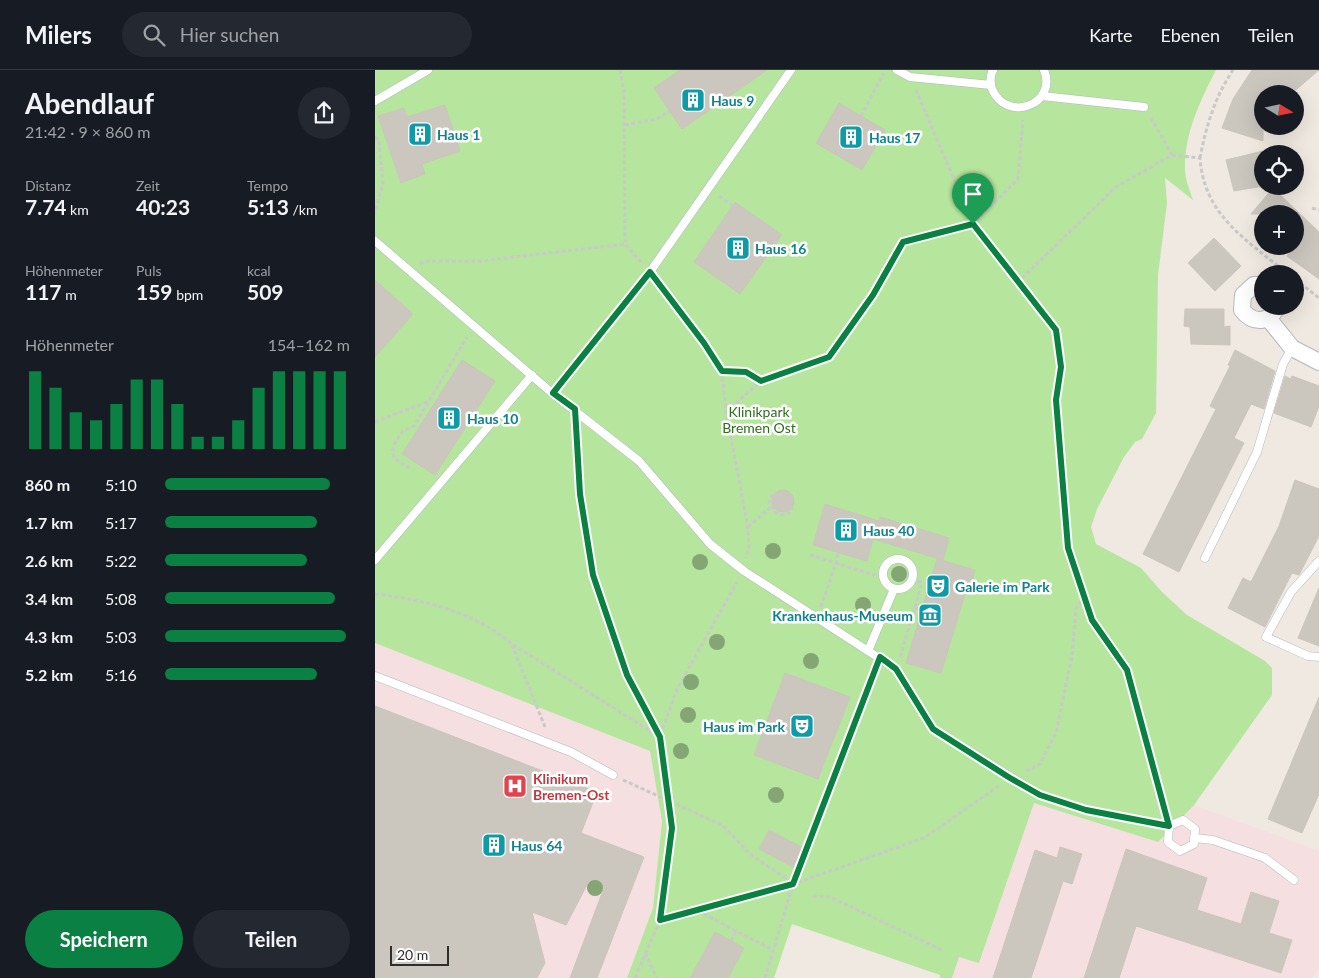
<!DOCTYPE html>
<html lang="de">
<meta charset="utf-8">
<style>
:root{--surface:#171b24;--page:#242831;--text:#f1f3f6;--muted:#9ea1a6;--line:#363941;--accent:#0b8043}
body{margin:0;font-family:Lato,sans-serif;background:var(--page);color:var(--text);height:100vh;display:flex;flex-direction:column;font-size:19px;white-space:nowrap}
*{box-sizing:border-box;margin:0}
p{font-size:16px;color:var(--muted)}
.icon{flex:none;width:28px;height:28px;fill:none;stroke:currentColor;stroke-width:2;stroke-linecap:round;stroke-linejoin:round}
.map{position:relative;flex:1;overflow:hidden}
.sheet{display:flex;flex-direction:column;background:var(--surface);width:375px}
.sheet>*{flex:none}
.needle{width:32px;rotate:100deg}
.controls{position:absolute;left:879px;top:15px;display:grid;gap:10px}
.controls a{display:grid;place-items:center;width:50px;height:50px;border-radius:50%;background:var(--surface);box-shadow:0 5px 20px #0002;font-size:25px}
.scale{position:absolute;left:15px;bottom:12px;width:59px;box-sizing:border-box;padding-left:5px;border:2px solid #2e2e2e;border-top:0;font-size:14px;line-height:18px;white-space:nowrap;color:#2e2e2e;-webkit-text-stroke:4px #fff;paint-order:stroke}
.pin{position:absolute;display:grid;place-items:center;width:42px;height:42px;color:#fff;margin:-51px -21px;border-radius:50% 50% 50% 0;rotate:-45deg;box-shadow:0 0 5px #0007}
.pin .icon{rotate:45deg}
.round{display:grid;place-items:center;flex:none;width:52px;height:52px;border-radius:26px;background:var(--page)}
.summary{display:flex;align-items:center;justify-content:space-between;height:85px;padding:0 25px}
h1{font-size:28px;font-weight:700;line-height:38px}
.figures{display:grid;grid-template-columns:repeat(3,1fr);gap:8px;height:85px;padding:5px 25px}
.figures div{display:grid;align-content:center}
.figures b{font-size:21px;font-weight:700}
.figures small{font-size:14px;font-weight:400}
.figures p{font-size:14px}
.chart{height:140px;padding:10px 25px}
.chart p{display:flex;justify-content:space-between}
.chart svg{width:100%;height:90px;margin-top:5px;stroke:var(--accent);stroke-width:6}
.button{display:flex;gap:10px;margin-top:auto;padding:10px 25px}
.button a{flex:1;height:58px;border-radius:30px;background:var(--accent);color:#fff;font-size:20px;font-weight:700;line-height:58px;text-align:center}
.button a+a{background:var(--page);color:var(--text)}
ul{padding:0 25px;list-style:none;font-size:16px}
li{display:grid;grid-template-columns:80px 60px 1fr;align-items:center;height:38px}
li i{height:12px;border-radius:6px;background:var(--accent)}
header{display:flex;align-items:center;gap:30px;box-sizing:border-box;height:70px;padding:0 25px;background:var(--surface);border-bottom:1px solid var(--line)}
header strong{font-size:24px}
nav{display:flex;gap:28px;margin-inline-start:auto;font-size:18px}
.search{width:350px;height:45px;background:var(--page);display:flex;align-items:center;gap:12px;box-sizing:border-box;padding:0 18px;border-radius:28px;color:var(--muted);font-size:19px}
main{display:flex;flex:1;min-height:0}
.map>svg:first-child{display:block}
</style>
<header>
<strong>Milers</strong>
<div class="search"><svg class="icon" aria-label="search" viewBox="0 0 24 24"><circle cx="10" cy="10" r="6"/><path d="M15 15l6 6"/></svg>Hier suchen</div>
<nav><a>Karte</a><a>Ebenen</a><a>Teilen</a></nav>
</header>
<main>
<section class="sheet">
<div class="summary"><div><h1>Abendlauf</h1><p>21:42 · 9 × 860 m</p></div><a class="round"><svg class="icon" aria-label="share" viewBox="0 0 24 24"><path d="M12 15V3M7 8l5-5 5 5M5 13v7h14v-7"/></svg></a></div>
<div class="figures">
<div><p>Distanz</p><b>7.74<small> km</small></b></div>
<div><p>Zeit</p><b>40:23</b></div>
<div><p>Tempo</p><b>5:13<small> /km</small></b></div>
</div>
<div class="figures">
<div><p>Höhenmeter</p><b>117<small> m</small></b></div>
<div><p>Puls</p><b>159<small> bpm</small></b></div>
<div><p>kcal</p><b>509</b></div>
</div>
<div class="chart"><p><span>Höhenmeter</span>154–162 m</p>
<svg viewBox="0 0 160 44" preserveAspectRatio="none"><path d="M5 44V6M15 44V14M25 44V26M35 44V30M45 44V22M55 44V10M65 44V10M75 44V22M85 44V38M95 44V38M105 44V30M115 44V14M125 44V6M135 44V6M145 44V6M155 44V6"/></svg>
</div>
<ul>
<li><b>860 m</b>5:10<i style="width:89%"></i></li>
<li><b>1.7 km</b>5:17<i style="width:82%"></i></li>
<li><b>2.6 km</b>5:22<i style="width:77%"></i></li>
<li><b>3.4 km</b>5:08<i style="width:92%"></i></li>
<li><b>4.3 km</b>5:03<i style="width:98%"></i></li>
<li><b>5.2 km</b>5:16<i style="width:82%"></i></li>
</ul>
<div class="button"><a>Speichern</a><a>Teilen</a></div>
</section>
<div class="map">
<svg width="944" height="908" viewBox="0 0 944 908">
<rect width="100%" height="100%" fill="#efe9e1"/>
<!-- medical -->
<g fill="#f5dfe0">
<polygon points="0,573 275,681 287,751 278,838 252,908 0,908"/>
<polygon points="659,733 783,772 819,735 944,781 944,899 937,908 577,908 584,886 605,892"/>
</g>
<!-- green -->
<path fill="#b6e59e" d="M0,0H841C825,31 809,64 810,100C810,109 815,121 818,130L790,108L792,133L783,205L781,343L767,369L760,372L749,387L722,439L716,457L721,474L766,498L787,522L812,545L890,591L897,598V625L819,735L783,772L659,733L604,893L584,887L577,908H565V905L417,854L399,908H252L278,838L287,751L275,681L0,573Z"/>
<!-- building -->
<g fill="#cbc7bf" stroke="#cbc5ba">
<polygon points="305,0 392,0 307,59 279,18"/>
<polygon points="877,0 944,0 916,24 888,24 888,71 847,58 858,29"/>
<polygon points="464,33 510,60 487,100 441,73"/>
<polygon points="70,35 85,81 47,94 50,104 26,113 3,46 29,38 32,47"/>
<polygon points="888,81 888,116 859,121 851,90"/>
<polygon points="898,118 944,162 944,209 912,186 920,176 920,144 876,144"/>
<polygon points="360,132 407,165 365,224 319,192"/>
<polygon points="839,168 866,196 840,221 813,193"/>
<polygon points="0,210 38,244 0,287"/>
<polygon points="810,239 849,239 849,257 855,256 855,275 816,274 815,257 809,256"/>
<polygon points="860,280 900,301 889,339 876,334 859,368 869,373 804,502 768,484 841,339 835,336 855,296 853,295"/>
<polygon points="87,290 120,311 60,405 27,384"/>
<polygon points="910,306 916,309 917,306 944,316 944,336 936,357 899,343"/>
<polygon points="920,410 944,419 944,466 924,505 917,503 890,557 853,538 868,508 876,512 904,456"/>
<circle cx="408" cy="431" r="11"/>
<polygon points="450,434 504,451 505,447 574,468 568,490 498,469 492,491 438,475"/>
<polygon points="562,489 600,500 593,525 590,524 566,603 531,593"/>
<polygon points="944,518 944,576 923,568"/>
<polygon points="410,603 475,627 443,709 379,685"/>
<polygon points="944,627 944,724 927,763 893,749"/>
<polygon points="0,636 222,722 206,763 269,787 222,908 195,908 229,818 214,811 191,855 157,842 170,893 162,908 0,908"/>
<polygon points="394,760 430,779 420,798 384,779"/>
<polygon points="685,777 707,784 697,814 688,811 656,908 618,908 660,780 682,788"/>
<polygon points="751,779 832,808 822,840 866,854 876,822 904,831 894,863 917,870 906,903 761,856 744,908 709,908"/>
<polygon points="340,862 369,878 353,908 315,908"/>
</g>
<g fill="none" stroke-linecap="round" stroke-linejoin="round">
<!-- service casing -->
<g stroke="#b4b7c1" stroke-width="9">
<g id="service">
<polyline points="522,0 535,7 616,15"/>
<path d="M618,0C615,6 615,13 617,19C632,54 683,34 669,0"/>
<polyline points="667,26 769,37"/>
<polyline points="0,31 53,0"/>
<polyline points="0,171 177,323 264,391 335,474 369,501 521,599 558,659 665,725 711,740 794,756 793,772 805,781 819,774 820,759 808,750 794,756"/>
<polyline points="177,323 275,202 416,0"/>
<polyline points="830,488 882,382 908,294 917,278"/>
<circle cx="523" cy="504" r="15"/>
<polyline points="0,490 157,305"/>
<polyline points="944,491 916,522 891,567 933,586 944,587"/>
<polyline points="493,581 519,519"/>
<polyline points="0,606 196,682 238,705"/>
<polyline points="819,768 838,770 890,788 919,810"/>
</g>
</g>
<!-- minor casing -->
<g stroke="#b4b7c1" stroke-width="18">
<g id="minor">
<path d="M888,215H879L868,225L867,240C878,254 895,254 902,236"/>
<polyline points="893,248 917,278 944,292"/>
</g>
</g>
<!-- path -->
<g stroke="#c9c9c9" stroke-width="3" stroke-dasharray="4 2.5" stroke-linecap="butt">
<polyline points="245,0 249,21 250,174 266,192"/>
<polyline points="541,20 598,154 642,213"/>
<polyline points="486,46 509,3"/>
<polyline points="776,48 797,85 741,117 642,213 681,260 686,297 681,330 693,477 717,550 752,600 790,741"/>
<polyline points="250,55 282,49 294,41"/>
<polyline points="0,67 4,70 8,113 0,143"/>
<path d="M797,85L825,88C829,146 872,170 913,204"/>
<path d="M825,88C831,56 840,27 858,0"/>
<polyline points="344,126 358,136"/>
<polyline points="937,138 944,140"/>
<polyline points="45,194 50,191 106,191 250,174"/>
<polyline points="920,209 944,228"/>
<polyline points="282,212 329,273 347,301 351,342 372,452 374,475 371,488"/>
<polyline points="347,301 371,302 386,311"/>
<polyline points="351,342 386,311 454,287 498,225 528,173 598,154 643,109 648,50"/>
<polyline points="0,352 54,331 92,267"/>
<polyline points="201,360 205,424 218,505 252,605 285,667 297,758 285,850 260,908"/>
<polyline points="35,398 20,389 17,382 21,371 28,361 39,356 54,331"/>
<polyline points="397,424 394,431 401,443 408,445 414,443 420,433"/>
<polyline points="373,457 396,437"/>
<polyline points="435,485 461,493 463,482"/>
<path d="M0,524C49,530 98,541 137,574L285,667L302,619L362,512"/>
<polyline points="446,537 461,493 499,505 508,502"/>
<polyline points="540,538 547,540"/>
<polyline points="137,575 170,657"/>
<polyline points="525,587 547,513 538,509"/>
<polyline points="651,701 665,694 681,663 697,586 701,539 709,528"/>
<polyline points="248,710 347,755 375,784 418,813"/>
<polyline points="438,826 455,827 567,880"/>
<polyline points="323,841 398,880"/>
<polyline points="285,850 418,814 549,768 625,715"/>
<polyline points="356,871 361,861"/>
<polyline points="270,883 282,908"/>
<polyline points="390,908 418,814 500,600"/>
</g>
<!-- service -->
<use href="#service" stroke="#fff" stroke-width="8"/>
<!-- minor -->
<use href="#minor" stroke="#fff" stroke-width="16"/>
</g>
<!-- trees -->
<g fill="#84a574">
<circle cx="398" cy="481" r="8"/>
<circle cx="325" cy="492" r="8"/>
<circle cx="524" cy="504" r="8"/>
<circle cx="488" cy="535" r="8"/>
<circle cx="342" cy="572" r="8"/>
<circle cx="436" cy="591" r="8"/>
<circle cx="316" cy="612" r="8"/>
<circle cx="313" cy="645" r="8"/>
<circle cx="306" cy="681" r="8"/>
<circle cx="401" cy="725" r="8"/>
<circle cx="220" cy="818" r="8"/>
</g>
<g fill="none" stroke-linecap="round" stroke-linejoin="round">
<!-- route casing -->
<g stroke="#fff" stroke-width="10">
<polygon id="route" points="598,154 681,260 686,297 681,330 693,478 717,550 752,600 794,756 711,740 665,725 635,708 558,659 521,599 505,587 418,814 285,850 297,758 285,667 252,605 218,505 205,424 200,339 178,323 275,202 329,273 347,301 371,302 386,311 454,287 498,225 528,172"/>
</g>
<!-- route -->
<use href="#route" stroke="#0b8043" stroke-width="6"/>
</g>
<!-- icons -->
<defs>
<g id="building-square" transform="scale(1.25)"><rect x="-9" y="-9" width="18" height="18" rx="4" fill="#0f9aa8" stroke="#fff"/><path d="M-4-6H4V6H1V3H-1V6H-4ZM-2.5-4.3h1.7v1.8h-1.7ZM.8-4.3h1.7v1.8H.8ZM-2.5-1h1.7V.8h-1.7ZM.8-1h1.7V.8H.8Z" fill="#fff"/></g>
<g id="theatre-square" transform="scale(1.25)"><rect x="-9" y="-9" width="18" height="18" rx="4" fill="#0f9aa8" stroke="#fff"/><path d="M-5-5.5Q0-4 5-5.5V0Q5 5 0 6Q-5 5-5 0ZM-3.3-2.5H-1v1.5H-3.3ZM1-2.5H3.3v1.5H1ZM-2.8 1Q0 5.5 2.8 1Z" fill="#fff"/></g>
<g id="museum-square" transform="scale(1.25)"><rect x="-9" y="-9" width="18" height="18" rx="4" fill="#0f9aa8" stroke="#fff"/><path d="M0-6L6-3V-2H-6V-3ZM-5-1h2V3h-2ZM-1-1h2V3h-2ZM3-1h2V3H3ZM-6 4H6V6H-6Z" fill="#fff"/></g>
<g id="hospital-square" transform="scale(1.25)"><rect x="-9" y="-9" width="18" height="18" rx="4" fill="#e0444e" stroke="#fff"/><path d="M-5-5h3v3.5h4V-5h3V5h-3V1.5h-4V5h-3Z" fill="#fff"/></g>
</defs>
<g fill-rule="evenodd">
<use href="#building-square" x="318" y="30"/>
<use href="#building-square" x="45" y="64"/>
<use href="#building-square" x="476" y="67"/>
<use href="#building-square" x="363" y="178"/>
<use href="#building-square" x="74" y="348"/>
<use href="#building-square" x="471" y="460"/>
<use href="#theatre-square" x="563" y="516"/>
<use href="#museum-square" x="555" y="545"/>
<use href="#theatre-square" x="427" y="656"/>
<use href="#hospital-square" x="140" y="716"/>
<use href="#building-square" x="119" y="775"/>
</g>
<g text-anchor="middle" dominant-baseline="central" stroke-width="5" stroke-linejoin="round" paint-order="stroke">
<!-- culture labels -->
<g font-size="14" font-weight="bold" fill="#0d838f" stroke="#fff" text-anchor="start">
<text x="336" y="30">Haus 9</text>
<text x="62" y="64">Haus 1</text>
<text x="494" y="67">Haus 17</text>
<text x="380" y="178">Haus 16</text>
<text x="92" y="348">Haus 10</text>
<text x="488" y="460">Haus 40</text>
<text x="580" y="516">Galerie im Park</text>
<text x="538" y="545" text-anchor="end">Krankenhaus-Museum</text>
<text x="410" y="656" text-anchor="end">Haus im Park</text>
<text x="136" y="775">Haus 64</text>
</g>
<!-- park labels -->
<g font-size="14" fill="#2c6e1b" stroke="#fff">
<text x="384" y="341">Klinikpark<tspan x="384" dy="16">Bremen Ost</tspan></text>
</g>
<!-- health labels -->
<g font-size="14" font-weight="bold" fill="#be3a42" stroke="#fff" text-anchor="start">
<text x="158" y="708">Klinikum<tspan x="158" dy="16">Bremen-Ost</tspan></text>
</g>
</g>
</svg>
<div class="controls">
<a><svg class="needle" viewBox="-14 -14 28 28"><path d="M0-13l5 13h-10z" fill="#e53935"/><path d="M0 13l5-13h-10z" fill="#9ea1a6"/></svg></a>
<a><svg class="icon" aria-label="locate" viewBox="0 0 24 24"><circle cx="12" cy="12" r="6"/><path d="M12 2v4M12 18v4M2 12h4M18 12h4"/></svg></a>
<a>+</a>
<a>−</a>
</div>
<div class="scale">20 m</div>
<div class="pin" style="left:598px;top:154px;background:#1e9e55"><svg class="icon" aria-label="arrive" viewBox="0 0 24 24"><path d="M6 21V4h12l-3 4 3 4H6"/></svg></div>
</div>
</main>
